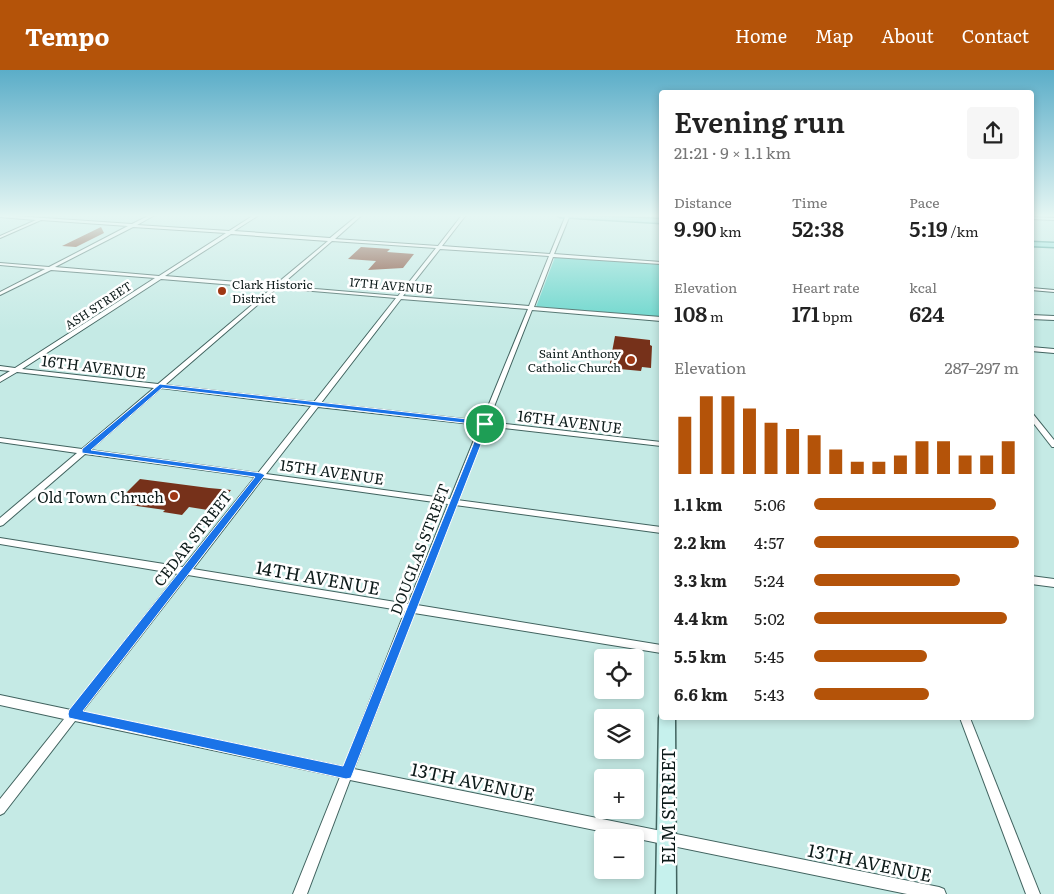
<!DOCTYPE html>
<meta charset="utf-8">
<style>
:root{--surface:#fff;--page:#f6f6f6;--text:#222;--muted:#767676;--accent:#b45309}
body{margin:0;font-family:Literata,serif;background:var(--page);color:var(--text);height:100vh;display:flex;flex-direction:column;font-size:19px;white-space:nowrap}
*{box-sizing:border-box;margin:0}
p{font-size:16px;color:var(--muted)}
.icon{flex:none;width:28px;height:28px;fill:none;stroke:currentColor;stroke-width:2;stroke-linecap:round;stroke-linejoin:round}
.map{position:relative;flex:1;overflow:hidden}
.panel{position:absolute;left:659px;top:20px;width:375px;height:630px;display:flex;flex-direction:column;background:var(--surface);border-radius:5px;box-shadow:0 2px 8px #0003}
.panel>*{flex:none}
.fabs{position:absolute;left:594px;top:579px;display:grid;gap:10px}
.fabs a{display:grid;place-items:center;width:50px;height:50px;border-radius:5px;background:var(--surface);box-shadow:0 2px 8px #0003;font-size:25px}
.pin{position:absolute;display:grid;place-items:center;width:42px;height:42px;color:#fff;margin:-21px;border:2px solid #fff;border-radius:50%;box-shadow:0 1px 5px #0007}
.round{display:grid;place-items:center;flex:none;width:52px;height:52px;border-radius:5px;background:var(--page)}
.overview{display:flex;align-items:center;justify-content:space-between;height:85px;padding:0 15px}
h1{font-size:28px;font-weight:600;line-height:38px}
.stats{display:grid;grid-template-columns:repeat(3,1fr);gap:8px;height:85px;padding:5px 15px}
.stats div{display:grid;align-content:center}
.stats b{font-size:21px;font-weight:600}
.stats small{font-size:14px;font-weight:400}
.stats p{font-size:14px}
.chart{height:140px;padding:10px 15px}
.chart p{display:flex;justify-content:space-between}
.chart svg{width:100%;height:90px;margin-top:5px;stroke:var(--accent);stroke-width:6}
ul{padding:0 15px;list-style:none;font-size:16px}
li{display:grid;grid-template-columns:80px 60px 1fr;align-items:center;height:38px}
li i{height:12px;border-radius:6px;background:var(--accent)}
header{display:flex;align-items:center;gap:30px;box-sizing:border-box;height:70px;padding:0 25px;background:var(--accent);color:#fff}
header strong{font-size:24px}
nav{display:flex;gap:28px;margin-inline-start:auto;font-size:18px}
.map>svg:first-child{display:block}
</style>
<header>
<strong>Tempo</strong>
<nav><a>Home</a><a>Map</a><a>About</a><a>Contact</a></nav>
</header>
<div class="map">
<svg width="1054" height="824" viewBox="0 0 1054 824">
<rect width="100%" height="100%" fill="#c5eae5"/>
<!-- green -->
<polygon fill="#67d5cb" points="555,187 661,194 661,248 536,237"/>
<!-- building -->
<g fill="#76311a">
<polygon points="101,157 104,163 76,177 62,176"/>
<polygon points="361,177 390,179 387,182 414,184 403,198 368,200 376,191 348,189"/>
<polygon points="615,266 650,270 650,275 652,276 651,298 642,297 641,301 609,298"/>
<polygon points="140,409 209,418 231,420 214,441 189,437 182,445 163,442 165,440 116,433"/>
</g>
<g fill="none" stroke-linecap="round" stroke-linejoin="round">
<!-- street casing -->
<g stroke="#41635f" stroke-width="2">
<g id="street">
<path d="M0,145L132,154L150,145H155L137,155L229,161L254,145H259L234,161L330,168L358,145H362L335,169L438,176L462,145H466L442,176L550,184L566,145H570L554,184L661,192V194L553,187L534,237L661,247V251L532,240L488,352L661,372V376L487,356L457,430L661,457V463L455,435L417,535L661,575V583L414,543L354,699L939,817L944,819L946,824H907L350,710L307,824H293L340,707L75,651L4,743L0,745V729L64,649L0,635V625L71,640L178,504L0,474V468L183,497L255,407L85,384L3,455L0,456V448L77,383L0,372V368L82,379L154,318L17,302L0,312V307L10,301L0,300V296L15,298L155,208L51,200L0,225V222L45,199L0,195V193L49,197L128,156L41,150L0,168V166L36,150L0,147ZM133,157L226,163L159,206L55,197ZM231,164L328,171L275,215L165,206ZM332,171L436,178L398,226L280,216ZM440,179L549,186L529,236L403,226ZM161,209L272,218L158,314L22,299ZM277,218L396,228L314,332L165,315ZM401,229L528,239L482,351L321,333ZM161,318L311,336L258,403L90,380ZM318,337L480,355L450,429L266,404ZM263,408L448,434L408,534L193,499ZM188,505L405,541L344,697L82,642Z"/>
<polygon points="1031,147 1054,148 1054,150 1031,149"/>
<polygon points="1031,218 1054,220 1054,222 1031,220"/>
<polygon points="1031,245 1054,246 1054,250 1031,249"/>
<polygon points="1031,277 1054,279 1054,283 1031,281"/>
<polygon points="1031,343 1033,344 1054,370 1054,377 1052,377 1031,350"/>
<polygon points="1031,506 1054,509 1054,517 1031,514"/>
<polygon points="960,648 970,648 1040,824 1026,824"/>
</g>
</g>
<!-- secondary casing -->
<g stroke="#41635f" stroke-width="3">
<polygon id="secondary" points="661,642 661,648 675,648 676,824 656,824 659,648"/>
</g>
<!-- primary casing -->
<g stroke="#2f9088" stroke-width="3">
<g id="primary">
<polygon points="557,145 661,149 661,153 560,147"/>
<polygon points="1031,172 1054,173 1054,177 1031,176"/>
</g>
</g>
<!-- street -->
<use href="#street" fill="#fff" fill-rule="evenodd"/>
<!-- secondary -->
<use href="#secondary" fill="#c6f1ed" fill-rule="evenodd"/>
<!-- primary -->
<use href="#primary" fill="#8de2db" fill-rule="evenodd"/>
</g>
<!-- sky -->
<linearGradient id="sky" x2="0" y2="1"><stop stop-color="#5badc8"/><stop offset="0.56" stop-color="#e5f6f3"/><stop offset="1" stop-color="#e5f6f3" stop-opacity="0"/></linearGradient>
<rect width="1054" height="260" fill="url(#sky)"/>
<!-- route -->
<path fill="#1a73e8" stroke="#fff" fill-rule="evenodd" d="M160,314L485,351L489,354L351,708L346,709L69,648L68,644L69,640L255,407L82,383V379ZM162,318L481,355L343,696L83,641L265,405L261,403L91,380Z"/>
<!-- markers -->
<g fill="#9f3814" stroke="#fff" stroke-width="2">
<circle cx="222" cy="221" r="5"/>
<circle cx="631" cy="290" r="5"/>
<circle cx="174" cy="426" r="5"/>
</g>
<g text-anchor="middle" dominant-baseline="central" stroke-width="5" stroke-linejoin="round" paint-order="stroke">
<!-- far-poi labels -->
<g font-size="12" fill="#0d1b1a" stroke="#fff" text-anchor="start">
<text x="232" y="214">Clark Historic<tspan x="232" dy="14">District</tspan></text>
<text x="621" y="283" text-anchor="end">Saint Anthony<tspan x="621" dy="14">Catholic Church</tspan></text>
</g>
<!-- far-street labels -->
<g font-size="12" fill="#0d1b1a" stroke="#fff">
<text transform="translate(391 215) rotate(5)">17TH AVENUE</text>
<text transform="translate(98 235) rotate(-33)">ASH STREET</text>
</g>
<!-- street labels -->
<g font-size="15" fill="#0d1b1a" stroke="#fff">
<text transform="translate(94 296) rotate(7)">16TH AVENUE</text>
<text transform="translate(570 351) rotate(7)">16TH AVENUE</text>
<text transform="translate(332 401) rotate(8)">15TH AVENUE</text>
<text transform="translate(192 468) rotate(-52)">CEDAR STREET</text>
<text transform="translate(419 479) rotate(-69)">DOUGLAS STREET</text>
</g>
<!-- poi labels -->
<g font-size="15" fill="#0d1b1a" stroke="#fff" text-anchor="end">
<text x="164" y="426">Old Town Chruch</text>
</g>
<!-- near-street labels -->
<g font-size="18" fill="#0d1b1a" stroke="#fff">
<text transform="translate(318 507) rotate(10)">14TH AVENUE</text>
<text transform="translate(473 711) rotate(12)">13TH AVENUE</text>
<text transform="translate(667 736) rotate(-90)">ELM STREET</text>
<text transform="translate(870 792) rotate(12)">13TH AVENUE</text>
</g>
</g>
</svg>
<div class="fabs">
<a><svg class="icon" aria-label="locate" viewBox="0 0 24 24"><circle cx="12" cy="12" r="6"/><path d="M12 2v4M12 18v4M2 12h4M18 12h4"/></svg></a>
<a><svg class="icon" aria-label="layers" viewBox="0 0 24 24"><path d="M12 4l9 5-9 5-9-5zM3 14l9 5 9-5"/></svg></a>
<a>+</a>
<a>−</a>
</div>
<div class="pin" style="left:485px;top:354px;background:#1e9e55"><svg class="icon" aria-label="arrive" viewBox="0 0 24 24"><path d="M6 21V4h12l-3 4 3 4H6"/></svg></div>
<section class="panel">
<div class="overview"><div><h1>Evening run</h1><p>21:21 · 9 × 1.1 km</p></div><a class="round"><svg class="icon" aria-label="share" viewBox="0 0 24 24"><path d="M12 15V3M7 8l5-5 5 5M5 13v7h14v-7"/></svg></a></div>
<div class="stats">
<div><p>Distance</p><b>9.90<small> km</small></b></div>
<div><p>Time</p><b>52:38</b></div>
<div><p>Pace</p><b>5:19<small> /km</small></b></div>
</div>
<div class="stats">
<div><p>Elevation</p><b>108<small> m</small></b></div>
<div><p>Heart rate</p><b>171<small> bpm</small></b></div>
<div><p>kcal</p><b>624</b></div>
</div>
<div class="chart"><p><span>Elevation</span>287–297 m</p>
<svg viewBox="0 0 160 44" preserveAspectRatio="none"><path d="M5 44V16M15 44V6M25 44V6M35 44V12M45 44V19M55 44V22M65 44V25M75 44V32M85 44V38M95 44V38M105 44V35M115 44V28M125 44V28M135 44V35M145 44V35M155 44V28"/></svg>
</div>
<ul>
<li><b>1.1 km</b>5:06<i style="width:89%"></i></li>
<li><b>2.2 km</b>4:57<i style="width:100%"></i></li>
<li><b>3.3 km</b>5:24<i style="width:71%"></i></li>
<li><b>4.4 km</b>5:02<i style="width:94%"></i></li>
<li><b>5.5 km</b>5:45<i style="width:55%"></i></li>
<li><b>6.6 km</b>5:43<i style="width:56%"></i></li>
</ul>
</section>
</div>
